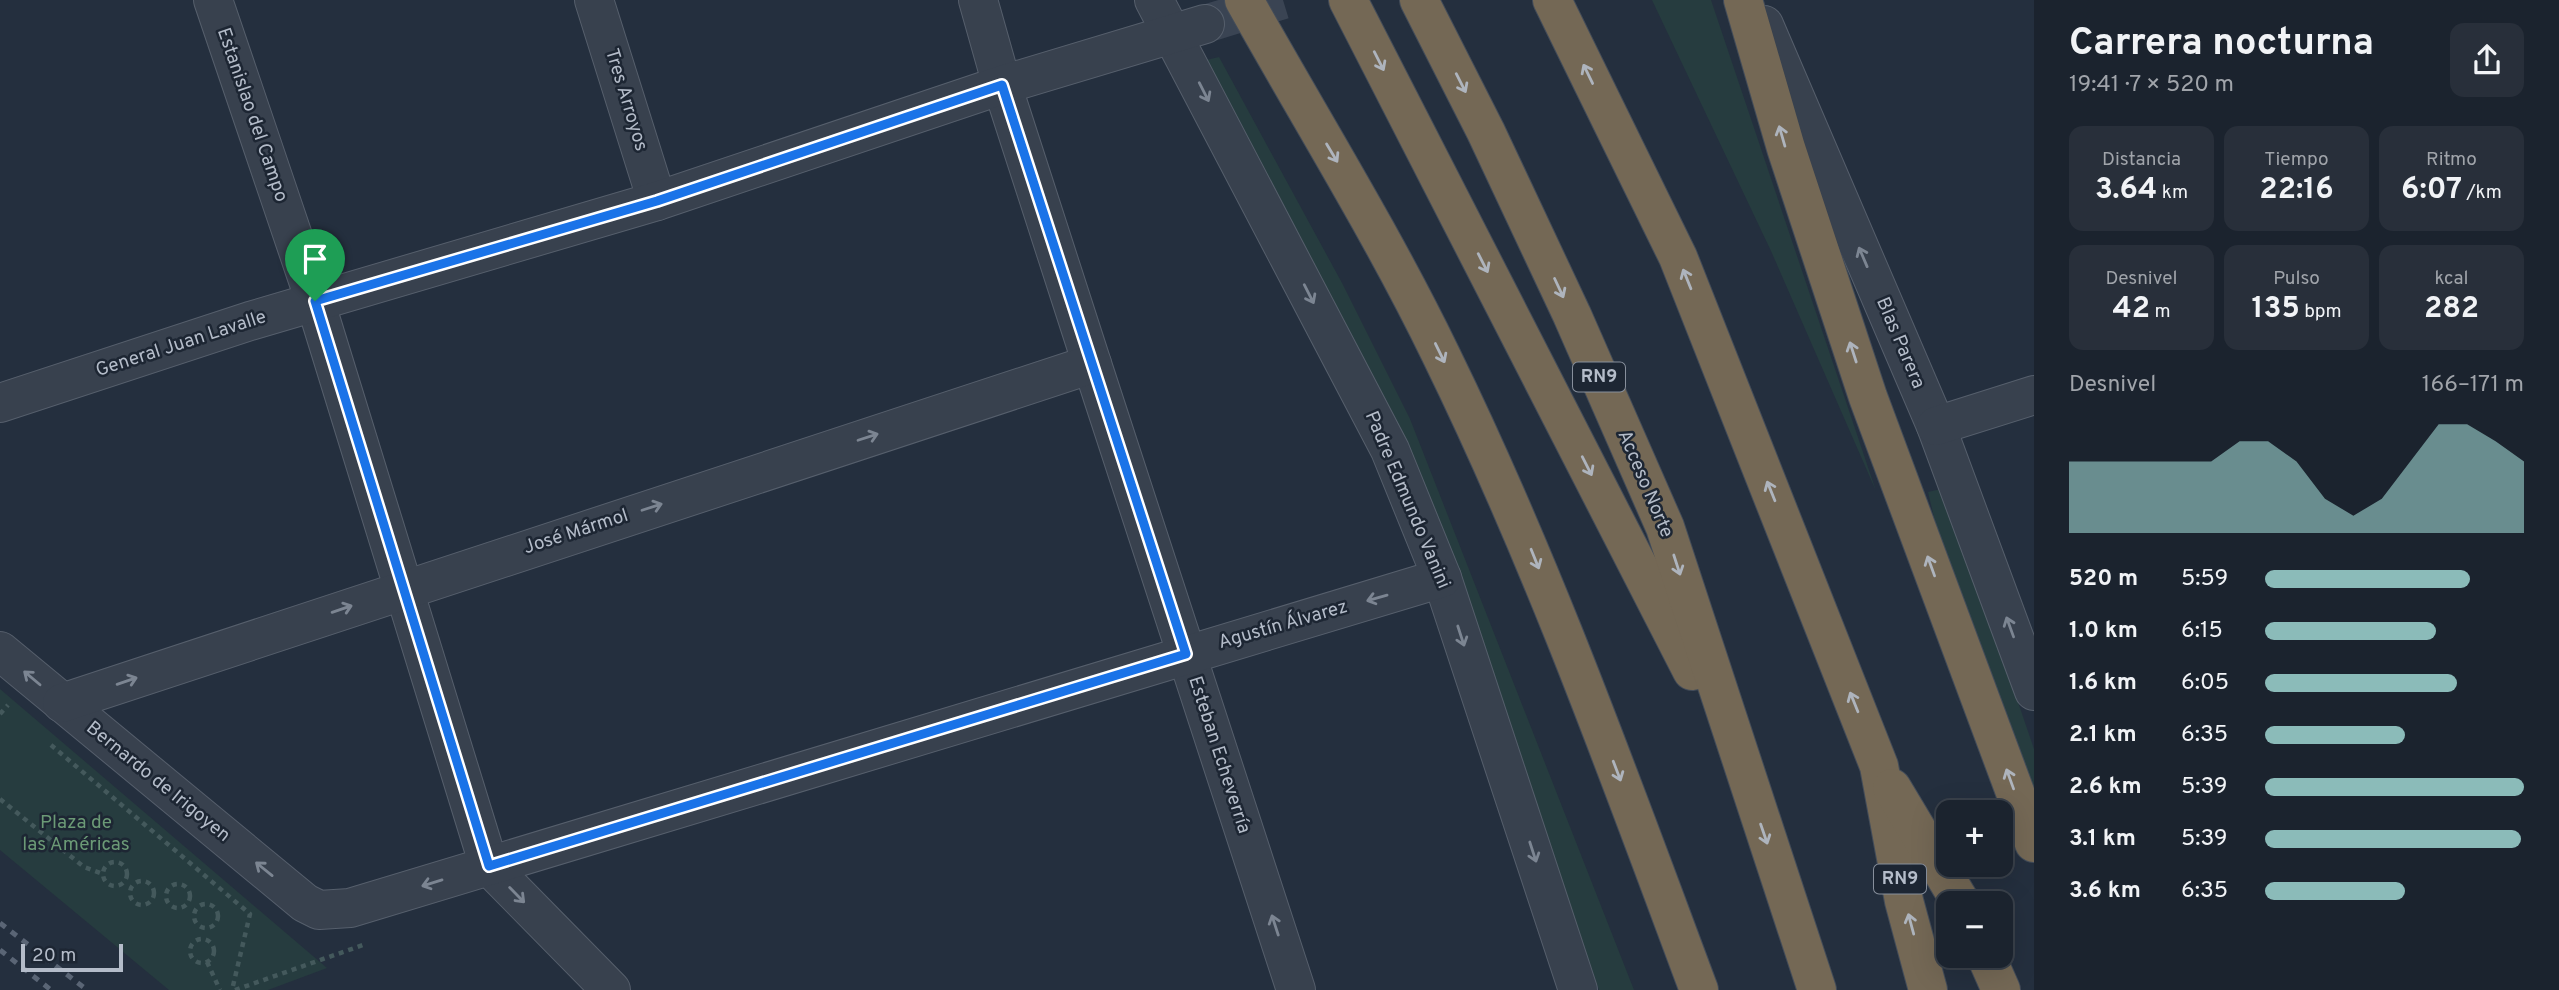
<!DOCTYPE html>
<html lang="es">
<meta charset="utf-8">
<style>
:root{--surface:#1b232e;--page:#282f3a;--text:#f1f3f6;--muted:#a0a4aa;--line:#39404a;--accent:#8bbbb9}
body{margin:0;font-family:Overpass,sans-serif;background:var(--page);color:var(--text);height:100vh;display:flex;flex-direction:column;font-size:26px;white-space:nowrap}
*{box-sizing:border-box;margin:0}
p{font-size:23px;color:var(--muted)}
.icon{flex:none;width:38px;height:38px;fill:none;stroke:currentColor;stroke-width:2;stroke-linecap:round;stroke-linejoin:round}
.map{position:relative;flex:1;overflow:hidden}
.details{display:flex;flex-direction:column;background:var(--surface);width:525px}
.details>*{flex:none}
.buttons{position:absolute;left:1936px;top:800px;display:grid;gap:14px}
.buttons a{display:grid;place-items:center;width:77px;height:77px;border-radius:14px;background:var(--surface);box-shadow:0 7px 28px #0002,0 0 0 2px var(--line);font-size:35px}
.scale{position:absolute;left:21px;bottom:18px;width:102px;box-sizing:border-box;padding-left:7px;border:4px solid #b4bcc9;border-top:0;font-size:19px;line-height:24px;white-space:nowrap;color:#b4bcc9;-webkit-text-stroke:5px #1d2633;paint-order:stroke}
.pin{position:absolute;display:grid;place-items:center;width:60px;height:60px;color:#fff;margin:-72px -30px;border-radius:50% 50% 50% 0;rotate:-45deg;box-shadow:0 0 7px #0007}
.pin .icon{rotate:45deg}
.round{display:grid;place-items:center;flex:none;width:74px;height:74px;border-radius:14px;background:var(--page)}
.head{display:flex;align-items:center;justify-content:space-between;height:119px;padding:0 35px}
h1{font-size:38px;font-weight:700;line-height:52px}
.stats{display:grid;grid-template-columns:repeat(3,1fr);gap:10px;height:119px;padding:7px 35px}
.stats div{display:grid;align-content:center;border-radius:14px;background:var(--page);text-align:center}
.stats b{font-size:30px;font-weight:700}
.stats small{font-size:19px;font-weight:400}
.stats p{font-size:19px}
.chart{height:196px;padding:14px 35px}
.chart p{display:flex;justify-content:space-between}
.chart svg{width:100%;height:126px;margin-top:7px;fill:var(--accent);opacity:.7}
ul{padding:0 35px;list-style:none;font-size:23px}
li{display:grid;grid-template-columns:112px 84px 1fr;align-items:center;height:52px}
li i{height:18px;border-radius:9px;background:var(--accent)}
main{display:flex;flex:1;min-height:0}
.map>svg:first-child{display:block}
</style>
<main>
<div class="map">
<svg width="2034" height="990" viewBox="0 0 2034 990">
<rect width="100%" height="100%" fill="#242f3e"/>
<!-- green -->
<g fill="#263c3f">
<polygon points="1652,0 1711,0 1876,491 1771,251"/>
<polygon points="1219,57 1342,283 1410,419 1634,990 1599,990 1492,675 1202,61"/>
<polygon points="1945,488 2034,749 2034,803 1943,555 1928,492"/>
<polygon points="0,689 327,968 268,990 169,990 0,850"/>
</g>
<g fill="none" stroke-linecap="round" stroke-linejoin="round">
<!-- minor-tunnel -->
<polyline stroke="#3a4453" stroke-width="38" stroke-dasharray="38 19" stroke-linecap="butt" points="1205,24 1283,0"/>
<!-- minor casing -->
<g stroke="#565f6c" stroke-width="40">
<g id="minor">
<polyline points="213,0 315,301 489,866 611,990"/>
<polyline points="594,0 657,201"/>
<polyline points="978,0 1002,85 1092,364 1296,990"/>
<polyline points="1154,0 1390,450 1442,578 1578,990"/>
<polyline points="1764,25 1936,426 2034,691"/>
<polyline points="0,403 250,321 657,201 1002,85 1205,24"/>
<polyline points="1936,426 2034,395"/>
<polyline points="0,651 305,903 319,910 350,908 1442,578"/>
<polyline points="62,703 1092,364"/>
</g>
</g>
<!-- highway casing -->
<g stroke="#434c59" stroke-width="40">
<g id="highway">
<path d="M1244,0C1310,118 1382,233 1441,355C1542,561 1619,776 1699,990"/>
<polyline points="1348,0 1692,671"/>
<polyline points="1419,0 1486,132 1572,315 1665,527 1817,990"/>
<polyline points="1552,0 1678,257 1879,766 1904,901 1928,990"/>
<polyline points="1743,0 1786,148 1868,397 2034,843"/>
<polyline points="1892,788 1961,903"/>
<polyline points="1986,956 2001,990"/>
</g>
</g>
<!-- path -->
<g stroke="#44595c" stroke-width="4.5" stroke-dasharray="5 5" stroke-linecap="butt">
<polyline points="0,714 8,705"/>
<polyline points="51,745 250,914 232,990"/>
<polyline points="0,799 84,867 103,874"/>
<circle cx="115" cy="874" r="12"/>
<circle cx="142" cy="893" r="12"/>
<circle cx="178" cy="896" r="12"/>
<circle cx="206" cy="916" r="12"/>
<circle cx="202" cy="951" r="12"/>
<polyline points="207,962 220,990"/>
<polyline points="235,990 363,945"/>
</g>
<!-- minor -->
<use href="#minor" stroke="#38414e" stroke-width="38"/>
<!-- highway -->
<use href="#highway" stroke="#746855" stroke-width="38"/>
<!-- rail -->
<g stroke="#5a6575" stroke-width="5" stroke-dasharray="7 7" stroke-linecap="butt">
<polyline points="0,923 87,990"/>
<polyline points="0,950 51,990"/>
</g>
</g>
<!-- one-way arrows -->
<defs><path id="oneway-shaft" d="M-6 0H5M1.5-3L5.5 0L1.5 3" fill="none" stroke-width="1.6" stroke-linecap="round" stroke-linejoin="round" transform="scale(1.75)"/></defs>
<g stroke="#aeb4bd">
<use href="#oneway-shaft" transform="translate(1379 61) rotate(63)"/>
<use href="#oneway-shaft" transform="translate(1588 74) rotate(-116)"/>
<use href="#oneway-shaft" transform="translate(1461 83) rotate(63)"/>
<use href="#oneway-shaft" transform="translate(1782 136) rotate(-106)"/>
<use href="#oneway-shaft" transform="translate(1332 153) rotate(59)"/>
<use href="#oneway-shaft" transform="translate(1483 263) rotate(63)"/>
<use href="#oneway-shaft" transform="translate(1687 279) rotate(-112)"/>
<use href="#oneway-shaft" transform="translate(1559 288) rotate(65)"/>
<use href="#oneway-shaft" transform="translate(1853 352) rotate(-108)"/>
<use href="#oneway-shaft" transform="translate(1440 353) rotate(64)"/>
<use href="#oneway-shaft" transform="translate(1587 466) rotate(63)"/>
<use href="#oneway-shaft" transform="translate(1771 491) rotate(-112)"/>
<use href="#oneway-shaft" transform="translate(1535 559) rotate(68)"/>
<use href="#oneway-shaft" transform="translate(1677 565) rotate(72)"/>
<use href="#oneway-shaft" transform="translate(1931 566) rotate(-110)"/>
<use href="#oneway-shaft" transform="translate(1854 702) rotate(-112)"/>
<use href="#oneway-shaft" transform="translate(1617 771) rotate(69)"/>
<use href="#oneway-shaft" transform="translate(2010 779) rotate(-110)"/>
<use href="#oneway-shaft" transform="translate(1764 834) rotate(71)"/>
<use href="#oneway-shaft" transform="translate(1911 924) rotate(-105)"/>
</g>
<g stroke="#7c8592">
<use href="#oneway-shaft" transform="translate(1204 92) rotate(63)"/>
<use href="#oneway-shaft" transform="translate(1863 257) rotate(-113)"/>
<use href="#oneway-shaft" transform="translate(1309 294) rotate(63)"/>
<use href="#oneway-shaft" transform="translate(868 437) rotate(-18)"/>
<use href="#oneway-shaft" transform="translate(652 507) rotate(-18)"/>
<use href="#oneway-shaft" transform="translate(1377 598) rotate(164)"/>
<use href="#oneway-shaft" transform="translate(342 609) rotate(-19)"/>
<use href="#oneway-shaft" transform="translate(2010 627) rotate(-110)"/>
<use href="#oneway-shaft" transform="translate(1461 636) rotate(72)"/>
<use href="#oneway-shaft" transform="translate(32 678) rotate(-140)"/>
<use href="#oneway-shaft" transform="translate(127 681) rotate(-19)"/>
<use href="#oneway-shaft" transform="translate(1533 852) rotate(72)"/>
<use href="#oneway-shaft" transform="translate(264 869) rotate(-141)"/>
<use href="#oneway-shaft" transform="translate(432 883) rotate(163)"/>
<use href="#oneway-shaft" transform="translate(517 895) rotate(46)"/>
<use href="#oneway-shaft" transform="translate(1275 925) rotate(-108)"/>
</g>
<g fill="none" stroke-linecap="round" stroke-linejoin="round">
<!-- route casing -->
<g stroke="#fff" stroke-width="14">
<polygon id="route" points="1002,85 1186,654 489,866 315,301 657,201"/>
</g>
<!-- route -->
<use href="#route" stroke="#1a73e8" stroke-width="9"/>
</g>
<g text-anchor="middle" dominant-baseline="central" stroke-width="5" stroke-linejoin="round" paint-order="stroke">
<!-- shield labels -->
<g fill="#1d2633" stroke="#878f9c" stroke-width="2">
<rect x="1573" y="362.5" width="52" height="29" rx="5"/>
<rect x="1874" y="864.5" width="52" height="29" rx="5"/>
</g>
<g font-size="18" font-weight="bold" fill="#b4bcc9">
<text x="1599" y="377">RN9</text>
<text x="1900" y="879">RN9</text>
</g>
<!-- street labels -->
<g font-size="19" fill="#b4bcc9" stroke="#1d2633">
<text transform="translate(626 100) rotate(73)">Tres Arroyos</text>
<text transform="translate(252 115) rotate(71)">Estanislao del Campo</text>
<text transform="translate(1900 343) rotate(67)">Blas Parera</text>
<text transform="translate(181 344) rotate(-18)">General Juan Lavalle</text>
<text transform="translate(1645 484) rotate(67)">Acceso Norte</text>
<text transform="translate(1407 500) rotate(67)">Padre Edmundo Vanini</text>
<text transform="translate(576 532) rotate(-18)">José Mármol</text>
<text transform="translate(1283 625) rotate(-16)">Agustín Álvarez</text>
<text transform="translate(1219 755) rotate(72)">Esteban Echeverría</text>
<text transform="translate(158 782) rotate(39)">Bernardo de Irigoyen</text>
</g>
<!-- park labels -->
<g font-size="19" fill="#6b9a76" stroke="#1d2633">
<text x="76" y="823">Plaza de<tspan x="76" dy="22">las Américas</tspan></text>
</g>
</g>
</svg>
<div class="buttons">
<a>+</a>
<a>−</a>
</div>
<div class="scale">20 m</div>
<div class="pin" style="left:315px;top:301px;background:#1e9e55"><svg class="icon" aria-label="arrive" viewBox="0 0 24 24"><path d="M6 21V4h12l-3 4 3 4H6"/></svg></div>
</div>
<section class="details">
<div class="head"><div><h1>Carrera nocturna</h1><p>19:41 · 7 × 520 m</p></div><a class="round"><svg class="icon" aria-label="share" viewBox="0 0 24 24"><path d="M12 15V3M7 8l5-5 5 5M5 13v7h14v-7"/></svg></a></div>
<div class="stats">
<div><p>Distancia</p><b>3.64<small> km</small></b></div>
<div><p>Tiempo</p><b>22:16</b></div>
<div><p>Ritmo</p><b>6:07<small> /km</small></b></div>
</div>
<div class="stats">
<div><p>Desnivel</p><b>42<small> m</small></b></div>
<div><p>Pulso</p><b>135<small> bpm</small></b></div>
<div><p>kcal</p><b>282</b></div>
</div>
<div class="chart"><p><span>Desnivel</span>166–171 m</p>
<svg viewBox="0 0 160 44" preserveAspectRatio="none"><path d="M0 44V19L10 19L20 19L30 19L40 19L50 19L60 12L70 12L80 19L90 32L100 38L110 32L120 19L130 6L140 6L150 12L160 19V44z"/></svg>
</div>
<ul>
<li><b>520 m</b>5:59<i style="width:79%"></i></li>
<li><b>1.0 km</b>6:15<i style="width:66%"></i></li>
<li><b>1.6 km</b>6:05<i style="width:74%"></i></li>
<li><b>2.1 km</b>6:35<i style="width:54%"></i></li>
<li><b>2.6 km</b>5:39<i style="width:100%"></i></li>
<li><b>3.1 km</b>5:39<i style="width:99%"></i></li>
<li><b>3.6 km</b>6:35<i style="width:54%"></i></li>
</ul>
</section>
</main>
